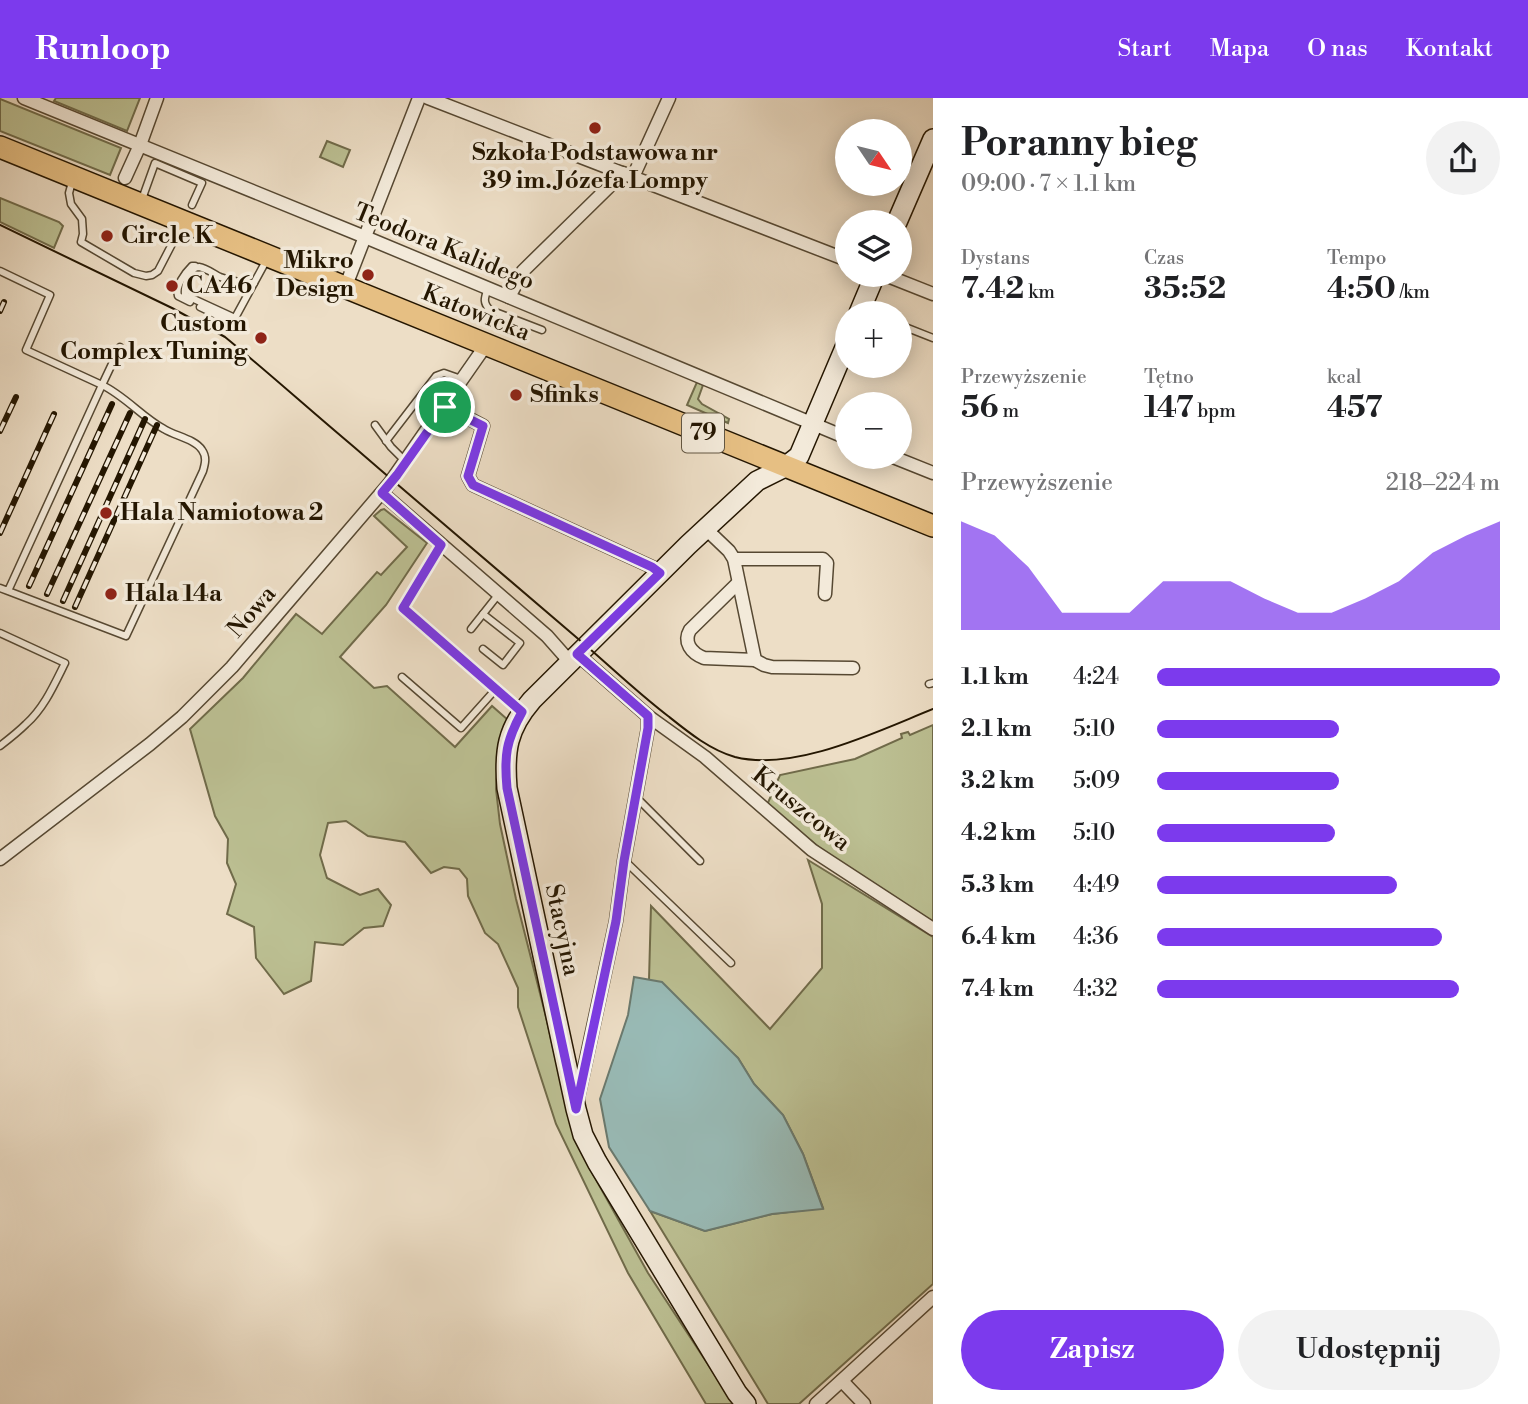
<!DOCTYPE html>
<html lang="pl">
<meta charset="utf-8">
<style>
:root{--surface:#fff;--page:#f2f2f2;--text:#202124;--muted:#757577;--accent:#7c3aed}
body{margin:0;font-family:"Libre Bodoni",serif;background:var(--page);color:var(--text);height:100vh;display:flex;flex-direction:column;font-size:26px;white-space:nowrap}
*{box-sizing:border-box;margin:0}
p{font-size:23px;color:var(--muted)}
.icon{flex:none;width:38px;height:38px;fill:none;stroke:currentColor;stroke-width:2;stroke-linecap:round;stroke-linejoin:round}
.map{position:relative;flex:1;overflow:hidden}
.sheet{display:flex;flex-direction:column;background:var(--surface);width:595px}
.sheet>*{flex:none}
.needle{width:46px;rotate:125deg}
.tools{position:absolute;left:835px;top:21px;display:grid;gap:14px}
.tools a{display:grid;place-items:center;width:77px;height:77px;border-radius:50%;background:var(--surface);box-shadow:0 4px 18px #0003;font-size:35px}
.pin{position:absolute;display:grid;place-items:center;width:60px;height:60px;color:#fff;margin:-30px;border:4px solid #fff;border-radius:50%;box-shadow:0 2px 7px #0007}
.round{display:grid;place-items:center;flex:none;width:74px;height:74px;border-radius:37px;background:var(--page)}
.overview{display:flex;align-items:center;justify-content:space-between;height:119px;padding:0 28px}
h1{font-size:38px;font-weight:700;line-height:52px}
.figures{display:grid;grid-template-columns:repeat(3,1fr);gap:10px;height:119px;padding:7px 28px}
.figures div{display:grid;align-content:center}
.figures b{font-size:30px;font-weight:700}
.figures small{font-size:19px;font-weight:400}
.figures p{font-size:19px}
.chart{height:196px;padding:14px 28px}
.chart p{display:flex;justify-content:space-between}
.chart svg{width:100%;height:126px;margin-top:7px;fill:var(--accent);opacity:.7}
.button{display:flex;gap:14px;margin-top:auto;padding:14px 28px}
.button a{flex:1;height:80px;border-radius:42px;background:var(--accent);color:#fff;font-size:28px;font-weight:700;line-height:80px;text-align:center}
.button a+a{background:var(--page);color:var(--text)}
ul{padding:0 28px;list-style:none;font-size:23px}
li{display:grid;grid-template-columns:112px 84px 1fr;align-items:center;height:52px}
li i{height:18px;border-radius:9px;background:var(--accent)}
header{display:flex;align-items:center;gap:42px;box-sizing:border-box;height:98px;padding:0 35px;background:var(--accent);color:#fff}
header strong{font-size:33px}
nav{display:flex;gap:38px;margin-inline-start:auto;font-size:24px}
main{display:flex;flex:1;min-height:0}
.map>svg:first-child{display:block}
</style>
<header>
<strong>Runloop</strong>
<nav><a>Start</a><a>Mapa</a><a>O nas</a><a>Kontakt</a></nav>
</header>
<main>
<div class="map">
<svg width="933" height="1306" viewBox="0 0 933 1306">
<rect width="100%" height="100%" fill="#eddec6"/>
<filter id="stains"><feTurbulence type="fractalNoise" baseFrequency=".00286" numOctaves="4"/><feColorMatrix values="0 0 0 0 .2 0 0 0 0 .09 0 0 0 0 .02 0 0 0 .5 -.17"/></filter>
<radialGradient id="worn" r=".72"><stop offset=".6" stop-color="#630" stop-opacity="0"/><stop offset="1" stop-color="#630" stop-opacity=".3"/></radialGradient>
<!-- green -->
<g fill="#bcc093" stroke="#706b4a" stroke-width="2">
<polygon points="56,0 140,0 127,33 54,3"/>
<polygon points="0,1 121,50 110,77 0,33"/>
<polygon points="327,43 350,52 343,69 320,59"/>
<polygon points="0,100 59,124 63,128 54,150 0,124"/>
<polygon points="697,284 703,287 698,301 702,306 729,321 728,325 687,307"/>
<polygon points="384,411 427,445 386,507 340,559 374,590 387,588 455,649 492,608 508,622 499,643 496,691 500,726 516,801 547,923 568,1016 589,1069 648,1175 734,1306 706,1306 628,1175 556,1026 518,909 518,890 498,846 485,835 468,798 467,781 459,771 444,769 431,775 405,744 368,738 346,723 328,725 320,757 327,780 360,797 378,791 391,807 383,828 364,830 343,847 315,844 311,883 284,896 256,860 254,829 227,816 236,786 227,765 228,741 215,718 190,631 243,580 296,516 322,536 377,474 381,477 407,449 374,418 381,412"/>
<polygon points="933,627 933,825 858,781 767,707 780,677 855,661 902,640 901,636 908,634 910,637"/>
<polygon points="808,762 933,839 933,1186 799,1306 768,1306 650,1113 705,1133 772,1116 823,1110 803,1056 783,1017 754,986 738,960 649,882 651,808 770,931 822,870 822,806"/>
</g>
<!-- water -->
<polygon fill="#99bcb8" stroke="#6a7a6f" stroke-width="2" points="634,879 662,884 738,960 754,986 783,1017 803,1056 823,1111 772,1116 705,1133 650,1113 609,1049 600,1001 628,917"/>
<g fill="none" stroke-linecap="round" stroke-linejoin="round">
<!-- lane casing -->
<g stroke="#564832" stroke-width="9">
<g id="lane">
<polyline points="72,84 69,95 71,106 82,121 83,136 81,144 134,175 146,178 152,177 158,173 172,146 181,137 186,127"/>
<polyline points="141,104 155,65 202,85 192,107"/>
<polyline points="0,173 50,197 26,252 102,287 120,249"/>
<path d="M488,190C485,199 482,204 490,212L542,232"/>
<path d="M190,204L178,198C175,188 185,175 192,168H195"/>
<polyline points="200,209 225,221 232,220"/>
<path d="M235,220L185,197C184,189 189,169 199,169C206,170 214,176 220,179C231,183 242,185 254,185"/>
<polyline points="235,220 266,163"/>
<polyline points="900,227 933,240"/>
<polyline points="375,327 391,349 404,362"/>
<polyline points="386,343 436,278 444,275 461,281"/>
<polyline points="441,447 403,510 519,612"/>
<path d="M0,490L8,493L126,538L203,373C205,366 207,359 202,352C195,341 175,338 164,331C142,319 125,298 102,287L8,493"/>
<polyline points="483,516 520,545 503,567 483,551"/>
<polyline points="471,531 498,497"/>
<path d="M0,535L65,565C54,587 44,610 26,626C18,634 9,641 0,648"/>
<polyline points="402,579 461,630 495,592"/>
<polyline points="929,586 933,585"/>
<polyline points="636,699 700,763"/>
<polyline points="626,764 731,865"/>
</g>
</g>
<!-- street casing -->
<g stroke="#564832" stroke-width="15">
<g id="street">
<polyline points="24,0 365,139 847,340"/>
<polyline points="428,0 847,162"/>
<polyline points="633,79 669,0"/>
<polyline points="125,80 140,47 157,0"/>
<polyline points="885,177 933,196"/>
<polyline points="345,190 419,0"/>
<polyline points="509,199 523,173 623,75"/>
<polyline points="445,308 483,328 468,378 473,387 652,469 660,475"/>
<polyline points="893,359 933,375"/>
<polyline points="382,395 547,538 570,564"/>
<polyline points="706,431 729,453 734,461 755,562 764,567 772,569 853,570"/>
<polyline points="734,461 823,461 827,465 825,496"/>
<path d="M738,485L690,532C683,544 691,555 704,560L755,562"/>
<polyline points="577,556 648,618 648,630 624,763 616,823 577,1004"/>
<polyline points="648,618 705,659 812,752 933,831"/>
<polyline points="0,761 150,646 182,619 232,569 389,386 486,247"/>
<polyline points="842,1283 864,1306"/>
<polyline points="816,1306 933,1199"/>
</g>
</g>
<!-- secondary casing -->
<g stroke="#241601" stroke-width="22">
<g id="secondary">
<polyline points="897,124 933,41"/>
<polyline points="859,215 875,177"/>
<path d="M746,1306L737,1295L597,1064L583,1037L576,1011L507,690C504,653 507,631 532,602L688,447L757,383L785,369L799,358L847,245"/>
</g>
</g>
<!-- primary casing -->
<g stroke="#241601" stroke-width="24">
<polyline id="primary" points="0,49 933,428"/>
</g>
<!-- lane -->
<use href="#lane" stroke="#f3eada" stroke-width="6"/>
<!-- street -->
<use href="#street" stroke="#f3eada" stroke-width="12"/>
<!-- secondary -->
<use href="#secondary" stroke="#f3eada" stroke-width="19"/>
<!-- primary -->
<use href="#primary" stroke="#e6bf83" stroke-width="21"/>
<!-- tram -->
<path stroke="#241601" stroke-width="2" d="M0,127L172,210L225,239C269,275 311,313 354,349C430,415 507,480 583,545C612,570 638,595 668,618C688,634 710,652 735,659C795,674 878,633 933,611"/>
<!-- rail casing -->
<g stroke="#241601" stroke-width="6">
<g id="rail">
<polyline points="0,213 4,204"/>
<polyline points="0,333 16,299"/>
<polyline points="0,435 54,316"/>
<polyline points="29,488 112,306"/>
<polyline points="47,496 130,315"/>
<polyline points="63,503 145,321"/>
<polyline points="75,509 157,327"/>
</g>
</g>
<!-- rail -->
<use href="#rail" stroke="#f3eada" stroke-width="3.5" stroke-dasharray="10" stroke-linecap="butt"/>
</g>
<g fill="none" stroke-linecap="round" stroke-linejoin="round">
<!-- route casing -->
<g stroke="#fff" stroke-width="14">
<path id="route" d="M445,309L483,328L468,378L473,387L652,469L660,475L577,556L648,618V630L624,763L616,823L576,1011L507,690C504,658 506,643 522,614L403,510L441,447L382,395L397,377Z"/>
</g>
<!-- route -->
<use href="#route" stroke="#7c3aed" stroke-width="9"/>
</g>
<!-- markers -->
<g fill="#8f2418" stroke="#f3eada" stroke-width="2.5">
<circle cx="595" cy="30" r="7"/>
<circle cx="107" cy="138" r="7"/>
<circle cx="368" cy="177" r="7"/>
<circle cx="172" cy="188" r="7"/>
<circle cx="261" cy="240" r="7"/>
<circle cx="516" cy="297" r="7"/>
<circle cx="106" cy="415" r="7"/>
<circle cx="111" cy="496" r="7"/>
</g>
<g text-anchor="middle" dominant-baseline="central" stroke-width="7" stroke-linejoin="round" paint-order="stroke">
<!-- shield labels -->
<rect fill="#f3eada" stroke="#625642" stroke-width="2" x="682" y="315.5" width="42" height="39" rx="5"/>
<g font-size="23" font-weight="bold" fill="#241601">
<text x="703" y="335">79</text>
</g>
<!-- poi labels -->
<g font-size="24" font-weight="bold" fill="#241601" stroke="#f3eada" text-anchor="start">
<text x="595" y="55" text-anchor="middle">Szkoła Podstawowa nr<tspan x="595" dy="28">39 im. Józefa Lompy</tspan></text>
<text x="121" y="138">Circle K</text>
<text x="354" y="163" text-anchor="end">Mikro<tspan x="354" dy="28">Design</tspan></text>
<text x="186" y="188">CA46</text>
<text x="247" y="226" text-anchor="end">Custom<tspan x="247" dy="28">Complex Tuning</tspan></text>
<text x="530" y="297">Sfinks</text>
<text x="120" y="415">Hala Namiotowa 2</text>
<text x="125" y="496">Hala 14a</text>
</g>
<!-- street labels -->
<g font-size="24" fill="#241601" stroke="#f3eada">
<text transform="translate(444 149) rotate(22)">Teodora Kalidego</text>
<text transform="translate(476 215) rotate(22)">Katowicka</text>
<text transform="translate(252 514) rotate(-49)">Nowa</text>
<text transform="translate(801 711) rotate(39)">Kruszcowa</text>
<text transform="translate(562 832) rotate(78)">Stacyjna</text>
</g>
</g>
<rect width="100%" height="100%" filter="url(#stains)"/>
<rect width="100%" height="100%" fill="url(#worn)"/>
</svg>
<div class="tools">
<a><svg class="needle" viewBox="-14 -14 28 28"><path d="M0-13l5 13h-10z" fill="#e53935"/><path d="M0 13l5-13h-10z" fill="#757577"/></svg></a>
<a><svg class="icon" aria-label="layers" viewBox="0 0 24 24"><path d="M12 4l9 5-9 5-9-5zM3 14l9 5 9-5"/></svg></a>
<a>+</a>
<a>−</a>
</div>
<div class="pin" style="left:445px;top:309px;background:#1e9e55"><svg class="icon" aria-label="arrive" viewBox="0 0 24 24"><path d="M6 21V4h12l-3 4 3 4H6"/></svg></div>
</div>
<section class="sheet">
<div class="overview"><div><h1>Poranny bieg</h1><p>09:00 · 7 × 1.1 km</p></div><a class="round"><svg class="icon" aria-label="share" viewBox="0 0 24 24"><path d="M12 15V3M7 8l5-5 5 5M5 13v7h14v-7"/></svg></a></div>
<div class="figures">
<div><p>Dystans</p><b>7.42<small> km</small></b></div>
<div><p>Czas</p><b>35:52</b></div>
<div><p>Tempo</p><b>4:50<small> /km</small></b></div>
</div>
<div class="figures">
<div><p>Przewyższenie</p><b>56<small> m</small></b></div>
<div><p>Tętno</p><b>147<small> bpm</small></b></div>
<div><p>kcal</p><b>457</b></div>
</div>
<div class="chart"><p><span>Przewyższenie</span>218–224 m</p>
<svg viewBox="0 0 160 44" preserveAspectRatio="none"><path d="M0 44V6L10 11L20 22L30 38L40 38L50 38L60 27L70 27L80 27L90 33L100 38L110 38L120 33L130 27L140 17L150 11L160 6V44z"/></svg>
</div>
<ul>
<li><b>1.1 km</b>4:24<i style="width:100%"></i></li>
<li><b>2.1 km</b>5:10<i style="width:53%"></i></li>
<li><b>3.2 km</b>5:09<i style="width:53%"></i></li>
<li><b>4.2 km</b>5:10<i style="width:52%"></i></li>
<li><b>5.3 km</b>4:49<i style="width:70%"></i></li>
<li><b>6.4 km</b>4:36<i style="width:83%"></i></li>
<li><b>7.4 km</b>4:32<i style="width:88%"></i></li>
</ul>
<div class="button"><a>Zapisz</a><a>Udostępnij</a></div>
</section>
</main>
